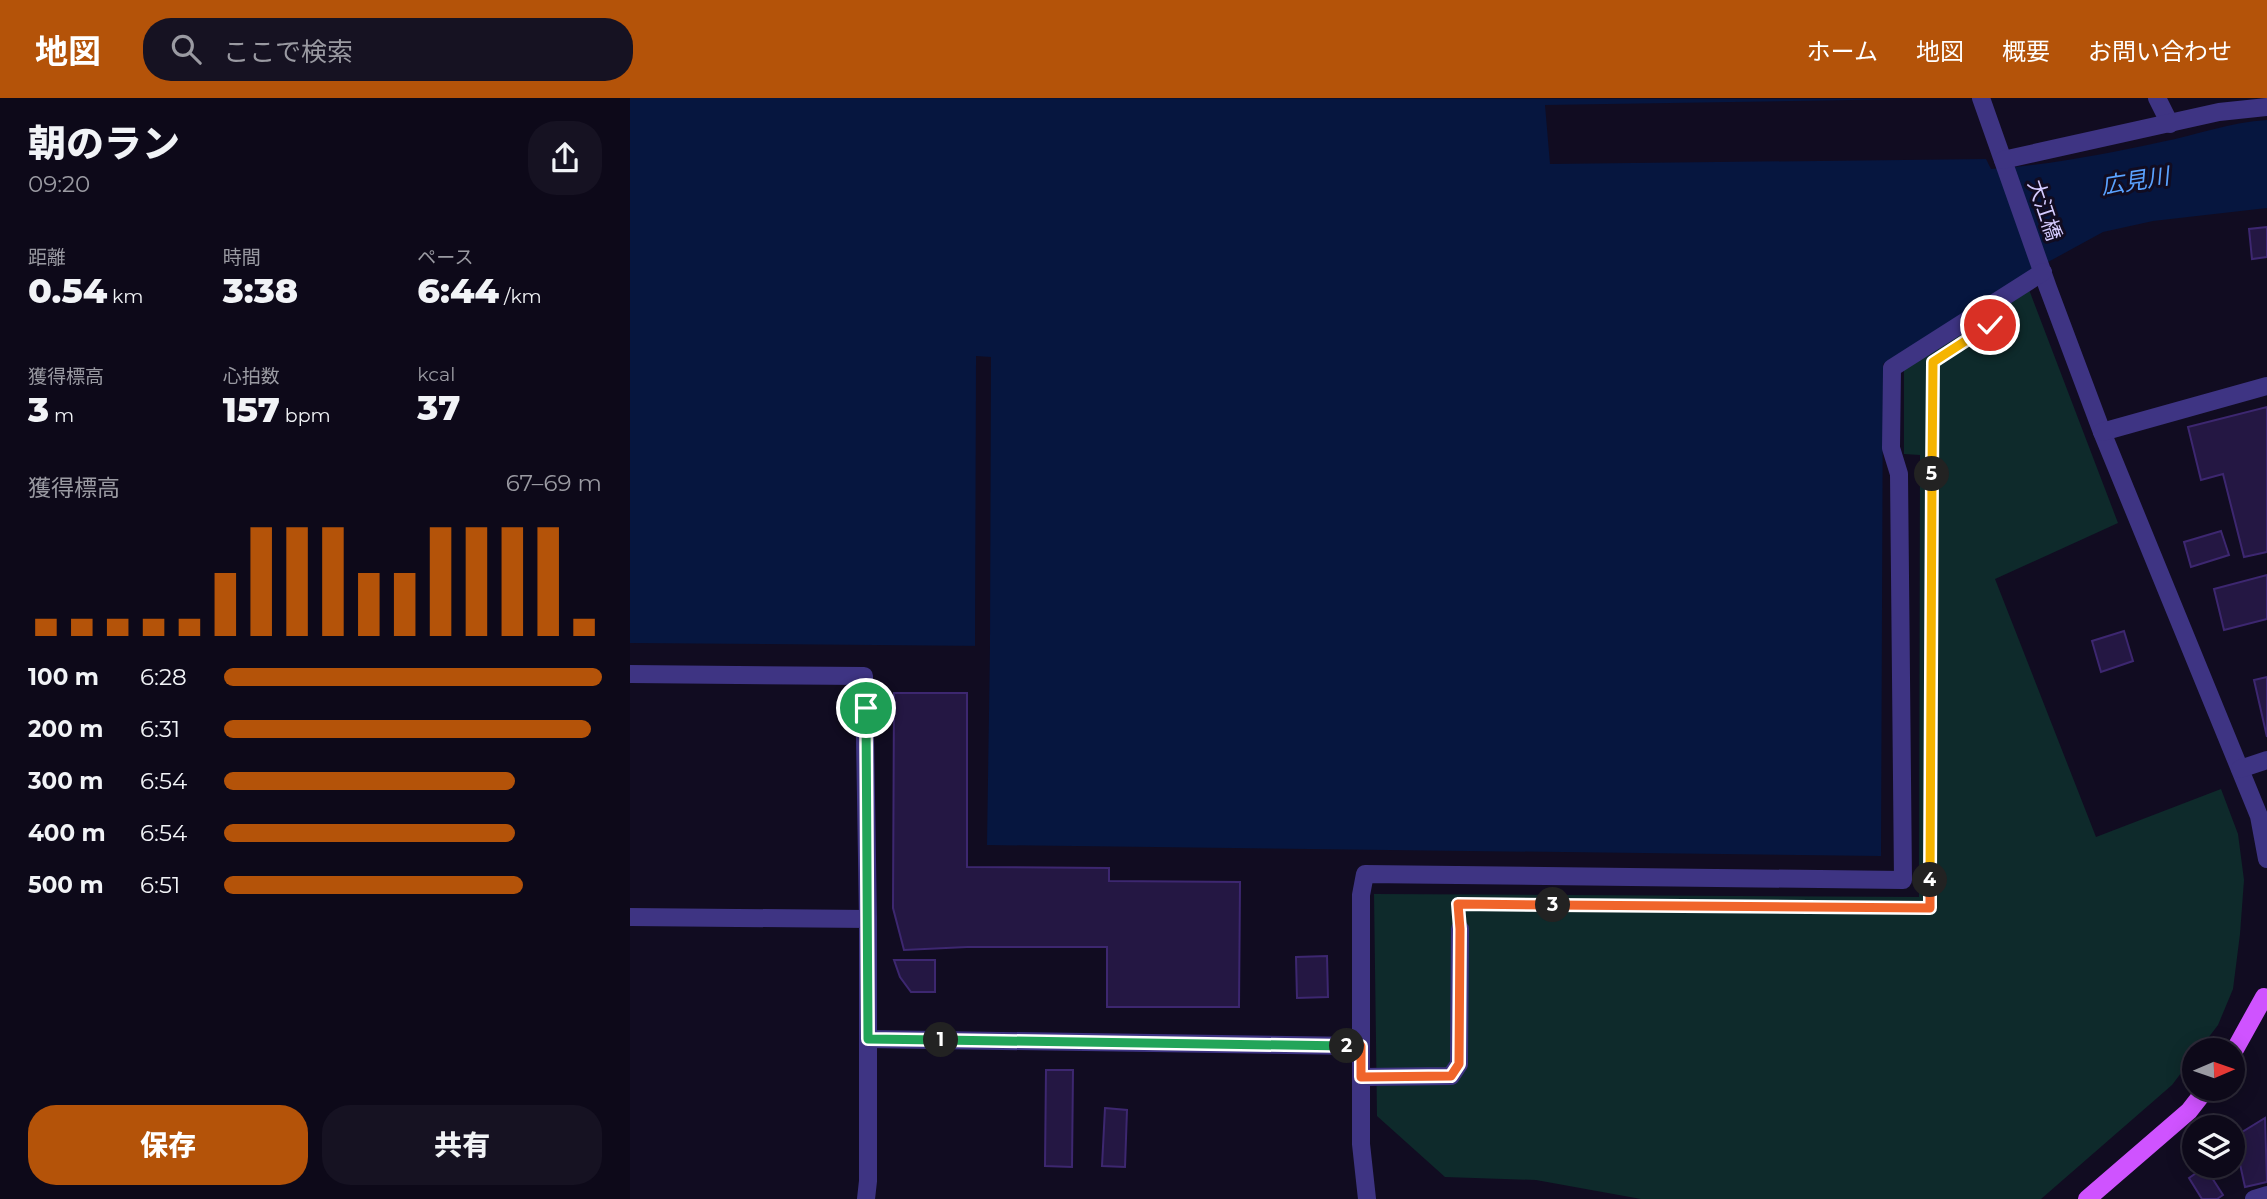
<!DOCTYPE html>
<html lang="ja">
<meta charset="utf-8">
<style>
:root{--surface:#0d0919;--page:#161222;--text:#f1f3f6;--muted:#9a9aa2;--line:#2d2a38;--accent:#b45309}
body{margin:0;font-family:Montserrat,"Noto Sans JP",sans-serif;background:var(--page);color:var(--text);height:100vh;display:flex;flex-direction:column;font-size:26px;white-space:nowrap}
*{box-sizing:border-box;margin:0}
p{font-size:23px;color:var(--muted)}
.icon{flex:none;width:38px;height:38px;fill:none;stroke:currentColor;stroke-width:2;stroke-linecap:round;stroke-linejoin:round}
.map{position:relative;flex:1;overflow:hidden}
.drawer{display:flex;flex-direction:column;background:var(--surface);width:630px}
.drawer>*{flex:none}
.needle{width:46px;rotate:88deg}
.buttons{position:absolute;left:1552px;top:940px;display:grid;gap:14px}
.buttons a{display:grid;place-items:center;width:63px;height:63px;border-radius:50%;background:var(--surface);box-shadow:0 4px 18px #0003,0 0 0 2px var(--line);font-size:35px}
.pin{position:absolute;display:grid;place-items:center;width:60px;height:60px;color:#fff;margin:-30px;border:4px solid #fff;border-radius:50%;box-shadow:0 2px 7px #0007}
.km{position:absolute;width:35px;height:35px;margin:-18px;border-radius:50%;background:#222;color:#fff;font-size:19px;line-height:35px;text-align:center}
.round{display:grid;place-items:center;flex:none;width:74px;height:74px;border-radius:28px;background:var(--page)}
.head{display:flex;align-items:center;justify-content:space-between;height:119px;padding:0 28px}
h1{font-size:38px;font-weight:800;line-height:52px}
.stats{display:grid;grid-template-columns:repeat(3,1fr);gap:10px;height:119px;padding:7px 28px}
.stats div{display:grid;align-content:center}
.stats b{font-size:35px;font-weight:800}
.stats small{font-size:19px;font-weight:400}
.stats p{font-size:19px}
.chart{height:196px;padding:14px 28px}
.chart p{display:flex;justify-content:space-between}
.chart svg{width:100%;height:126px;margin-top:7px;stroke:var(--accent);stroke-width:6}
.button{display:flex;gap:14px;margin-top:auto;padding:14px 28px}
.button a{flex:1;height:80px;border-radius:28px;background:var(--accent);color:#fff;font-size:28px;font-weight:800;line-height:80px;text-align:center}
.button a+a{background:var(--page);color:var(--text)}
ul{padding:0 28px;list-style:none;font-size:23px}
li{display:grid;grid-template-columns:112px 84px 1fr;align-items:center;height:52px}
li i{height:18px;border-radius:9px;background:var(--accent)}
header{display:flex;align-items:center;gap:42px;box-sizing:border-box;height:98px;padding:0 35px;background:var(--accent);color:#fff}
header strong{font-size:33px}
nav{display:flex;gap:38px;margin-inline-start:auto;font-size:24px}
.search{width:490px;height:63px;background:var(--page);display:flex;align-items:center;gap:18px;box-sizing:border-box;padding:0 24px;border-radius:28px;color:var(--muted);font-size:26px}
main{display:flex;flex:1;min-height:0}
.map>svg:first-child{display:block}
</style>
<header>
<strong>地図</strong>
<div class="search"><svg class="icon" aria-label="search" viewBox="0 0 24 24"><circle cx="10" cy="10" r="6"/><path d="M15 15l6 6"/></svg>ここで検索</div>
<nav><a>ホーム</a><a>地図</a><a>概要</a><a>お問い合わせ</a></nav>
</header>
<main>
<section class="drawer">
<div class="head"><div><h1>朝のラン</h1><p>09:20</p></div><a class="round"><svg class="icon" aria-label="share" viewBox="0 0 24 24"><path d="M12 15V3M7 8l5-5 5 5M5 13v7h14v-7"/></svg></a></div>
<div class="stats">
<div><p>距離</p><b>0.54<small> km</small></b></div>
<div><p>時間</p><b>3:38</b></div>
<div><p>ペース</p><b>6:44<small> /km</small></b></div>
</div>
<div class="stats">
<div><p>獲得標高</p><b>3<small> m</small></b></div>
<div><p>心拍数</p><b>157<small> bpm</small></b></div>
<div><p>kcal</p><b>37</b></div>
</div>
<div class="chart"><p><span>獲得標高</span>67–69 m</p>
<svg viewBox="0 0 160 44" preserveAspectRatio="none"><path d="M5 44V38M15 44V38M25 44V38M35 44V38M45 44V38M55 44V22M65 44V6M75 44V6M85 44V6M95 44V22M105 44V22M115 44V6M125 44V6M135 44V6M145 44V6M155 44V38"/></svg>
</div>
<ul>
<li><b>100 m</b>6:28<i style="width:100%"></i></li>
<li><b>200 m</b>6:31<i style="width:97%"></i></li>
<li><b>300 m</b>6:54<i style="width:77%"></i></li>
<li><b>400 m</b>6:54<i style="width:77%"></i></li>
<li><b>500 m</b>6:51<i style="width:79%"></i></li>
</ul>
<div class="button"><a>保存</a><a>共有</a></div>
</section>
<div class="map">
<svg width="1637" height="1101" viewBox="0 0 1637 1101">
<rect width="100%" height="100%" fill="#110c21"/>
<!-- green -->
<polygon fill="#0e2a2b" points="1398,189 1488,425 1365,481 1466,739 1591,691 1608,736 1614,782 1610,836 1603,891 1588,927 1569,952 1564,952 1564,958 1542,987 1411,1101 1011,1101 906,1082 815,1079 747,1018 744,796 1289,799 1290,357 1274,356 1274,271"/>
<!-- water -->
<path fill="#06163f" d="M0,0L1282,1L915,7L920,66L1356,61L1361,71C1419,67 1475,56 1531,44C1566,37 1601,24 1637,22V110L1523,123L1473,134L1398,175L1253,266L1251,758L357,747L360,548L0,545Z"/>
<!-- pier -->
<polygon fill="#110c21" points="346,258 361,259 360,548 345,548"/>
<!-- building -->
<g fill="#241743" stroke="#3d2770" stroke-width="2">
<polygon points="1637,129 1637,159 1622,161 1619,131"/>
<polygon points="1637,309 1637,454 1614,459 1593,376 1571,382 1558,329"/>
<polygon points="1591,433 1599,457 1561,469 1554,444"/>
<polygon points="1637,477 1637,521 1594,532 1584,491"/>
<polygon points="1494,533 1503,563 1471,574 1462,543"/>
<polygon points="1637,579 1637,639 1624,582"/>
<polygon points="264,595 337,595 337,769 479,770 479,783 610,784 609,909 477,909 477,849 337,849 274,852 263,810"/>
<polygon points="697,858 698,899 667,900 666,859"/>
<polygon points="264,862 305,862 305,894 281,894 270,879"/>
<polygon points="416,972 443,972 442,1069 415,1068"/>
<polygon points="475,1010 497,1012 495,1069 472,1068"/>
<polygon points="1635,1020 1637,1084 1615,1089 1604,1039"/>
<polygon points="1575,1069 1593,1097 1587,1101 1572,1101 1559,1080"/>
</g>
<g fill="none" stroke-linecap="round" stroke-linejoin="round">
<!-- path -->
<polyline stroke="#26b3b8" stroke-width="4.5" stroke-dasharray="3.5 5" stroke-linecap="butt" points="829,812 828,806 1300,810 1303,268"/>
<!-- minor -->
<g stroke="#3e3483" stroke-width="18">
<polyline points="1351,0 1418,190 1472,334 1629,718 1637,761"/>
<polyline points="1527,0 1540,26"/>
<polyline points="1373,62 1589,14 1637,9"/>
<polyline points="1472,334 1637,288"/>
<polyline points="0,576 234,578 238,821"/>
<polyline points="1610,671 1637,662"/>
<polyline points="0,819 238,821 238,1083 236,1101"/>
<polyline points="238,941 731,948"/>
<polyline points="731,979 821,978 829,966 830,831"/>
<polyline points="737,1101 731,1046 731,797 735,776 1273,782 1269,376 1261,350 1262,270 1413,174"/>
<polyline points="1624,1101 1637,1097"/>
</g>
<!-- major -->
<g stroke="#cf53ff" stroke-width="18">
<polyline points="1603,955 1634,899 1637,901"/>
<polyline points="1457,1101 1559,1013 1577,990"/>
</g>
</g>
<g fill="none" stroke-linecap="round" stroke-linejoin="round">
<!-- split-1 casing -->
<g stroke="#fff" stroke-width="14">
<polyline id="split-1" points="236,610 238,941 311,942"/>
</g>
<!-- split-2 casing -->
<g stroke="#fff" stroke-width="14">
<polyline id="split-2" points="311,942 717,948"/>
</g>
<!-- split-3 casing -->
<g stroke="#fff" stroke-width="14">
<polyline id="split-3" points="717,948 731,948 731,979 821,978 829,966 830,831 828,806 923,807"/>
</g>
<!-- split-4 casing -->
<g stroke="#fff" stroke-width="14">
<polyline id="split-4" points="923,807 1300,810 1300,782"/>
</g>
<!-- split-5 casing -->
<g stroke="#fff" stroke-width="14">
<polyline id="split-5" points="1300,782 1302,376"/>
</g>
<!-- split-6 casing -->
<g stroke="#fff" stroke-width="14">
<polyline id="split-6" points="1302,376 1303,264 1360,227"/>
</g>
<!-- split-1 -->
<use href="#split-1" stroke="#22a559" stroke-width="9"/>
<!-- split-2 -->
<use href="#split-2" stroke="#22a559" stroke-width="9"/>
<!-- split-3 -->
<use href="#split-3" stroke="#f0652b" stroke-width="9"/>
<!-- split-4 -->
<use href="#split-4" stroke="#f0652b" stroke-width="9"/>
<!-- split-5 -->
<use href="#split-5" stroke="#f5b400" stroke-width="9"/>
<!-- split-6 -->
<use href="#split-6" stroke="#f5b400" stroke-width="9"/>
</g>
<g text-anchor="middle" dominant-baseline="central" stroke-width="6" stroke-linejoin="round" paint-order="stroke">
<!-- street labels -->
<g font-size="21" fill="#d6ccff" stroke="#110c21">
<text transform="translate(1415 112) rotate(71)">大江橋</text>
</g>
<!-- water labels -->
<g font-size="23" font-style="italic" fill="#5aa2ff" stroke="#110c21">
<text transform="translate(1505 83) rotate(-9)">広見川</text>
</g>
</g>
</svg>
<div class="buttons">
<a><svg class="needle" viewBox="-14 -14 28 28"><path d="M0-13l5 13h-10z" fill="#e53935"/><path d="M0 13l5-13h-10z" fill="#9a9aa2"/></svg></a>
<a><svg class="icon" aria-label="layers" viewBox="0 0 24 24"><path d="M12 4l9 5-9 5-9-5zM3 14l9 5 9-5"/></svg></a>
</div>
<div class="pin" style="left:236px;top:610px;background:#1e9e55"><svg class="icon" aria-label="arrive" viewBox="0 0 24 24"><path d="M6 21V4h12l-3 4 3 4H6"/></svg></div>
<div class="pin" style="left:1360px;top:227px;background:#d93025"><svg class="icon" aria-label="check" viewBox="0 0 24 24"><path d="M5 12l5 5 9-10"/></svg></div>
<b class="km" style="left:311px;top:942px">1</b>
<b class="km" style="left:717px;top:948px">2</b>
<b class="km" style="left:923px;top:807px">3</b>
<b class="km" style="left:1300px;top:782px">4</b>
<b class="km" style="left:1302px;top:376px">5</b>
</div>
</main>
